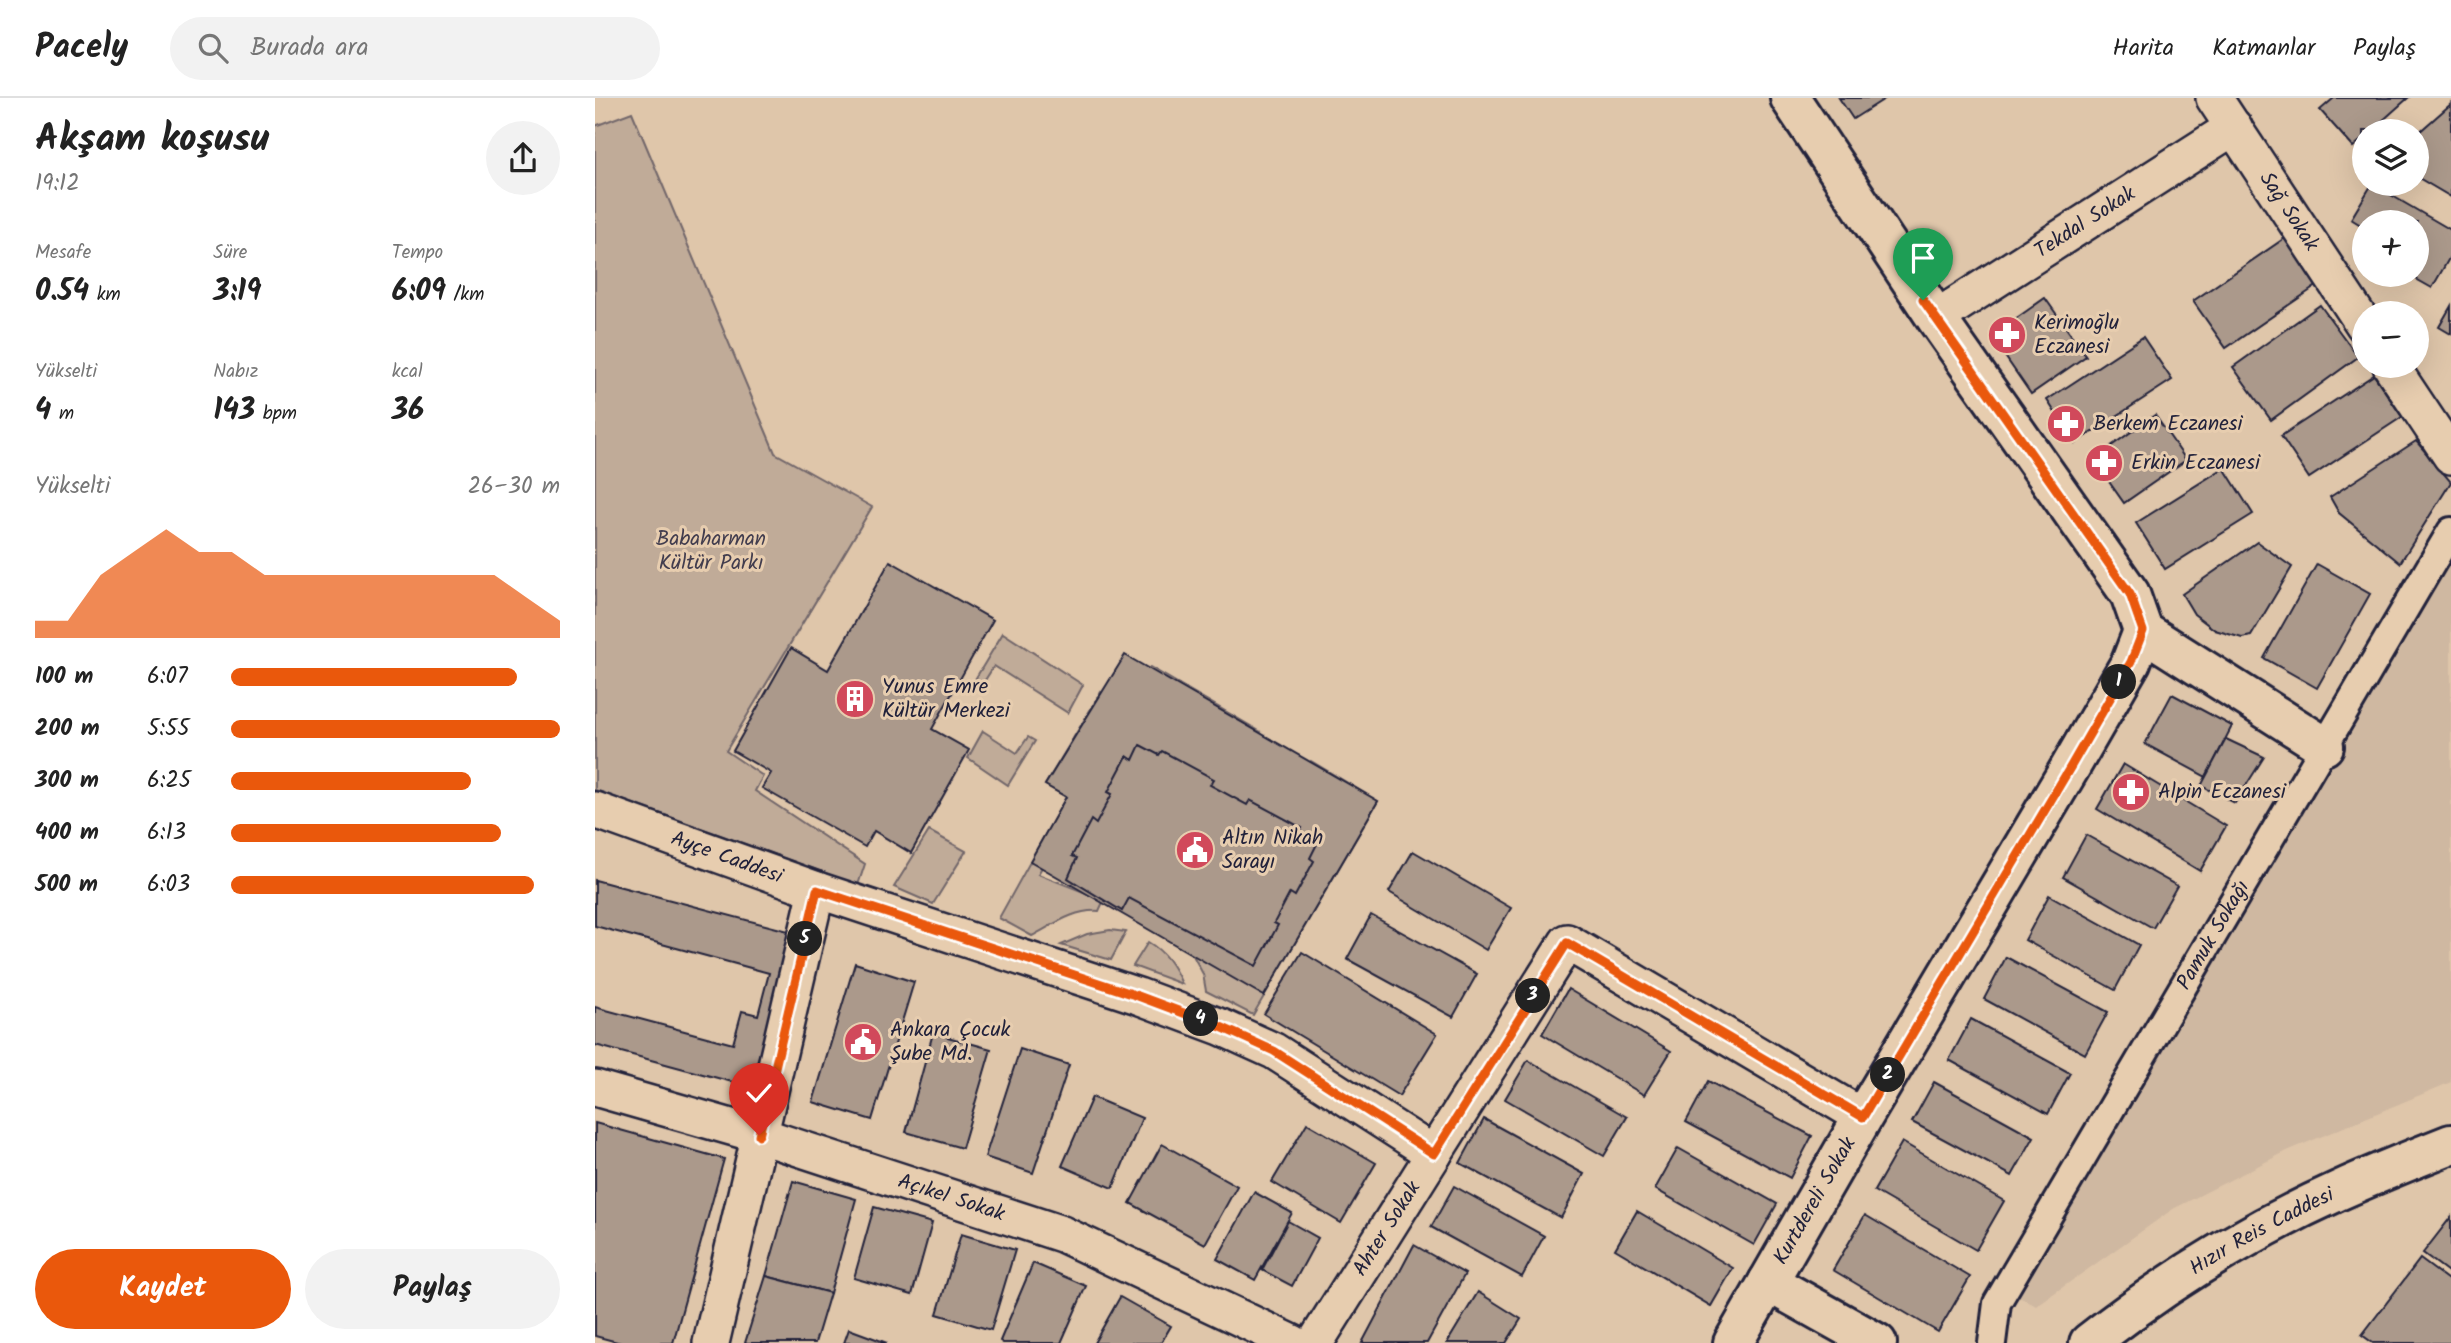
<!DOCTYPE html>
<html lang="tr">
<meta charset="utf-8">
<style>
:root{--surface:#fff;--page:#f2f2f2;--text:#222;--muted:#767676;--line:#e0e0e0;--accent:#ea580c}
body{margin:0;font-family:Kalam,sans-serif;background:var(--page);color:var(--text);height:100vh;display:flex;flex-direction:column;font-size:26px;white-space:nowrap}
*{box-sizing:border-box;margin:0}
p{font-size:23px;color:var(--muted)}
.icon{flex:none;width:38px;height:38px;fill:none;stroke:currentColor;stroke-width:2;stroke-linecap:round;stroke-linejoin:round}
.map{position:relative;flex:1;overflow:hidden}
.panel{display:flex;flex-direction:column;background:var(--surface);width:595px}
.panel>*{flex:none}
.fabs{position:absolute;left:1757px;top:21px;display:grid;gap:14px}
.fabs a{display:grid;place-items:center;width:77px;height:77px;border-radius:50%;background:var(--surface);box-shadow:0 7px 28px #0002;font-size:35px}
.pin{position:absolute;display:grid;place-items:center;width:60px;height:60px;color:#fff;margin:-72px -30px;border-radius:50% 50% 50% 0;rotate:-45deg;box-shadow:0 0 7px #0007}
.pin .icon{rotate:45deg}
.km{position:absolute;width:35px;height:35px;margin:-18px;border-radius:50%;background:#222;color:#fff;font-size:19px;line-height:35px;text-align:center}
.round{display:grid;place-items:center;flex:none;width:74px;height:74px;border-radius:37px;background:var(--page)}
.overview{display:flex;align-items:center;justify-content:space-between;height:119px;padding:0 35px}
h1{font-size:38px;font-weight:700;line-height:52px}
.stats{display:grid;grid-template-columns:repeat(3,1fr);gap:10px;height:119px;padding:7px 35px}
.stats div{display:grid;align-content:center}
.stats b{font-size:30px;font-weight:700}
.stats small{font-size:19px;font-weight:400}
.stats p{font-size:19px}
.chart{height:196px;padding:14px 35px}
.chart p{display:flex;justify-content:space-between}
.chart svg{width:100%;height:126px;margin-top:7px;fill:var(--accent);opacity:.7}
.action{display:flex;gap:14px;margin-top:auto;padding:14px 35px}
.action a{flex:1;height:80px;border-radius:42px;background:var(--accent);color:#fff;font-size:28px;font-weight:700;line-height:80px;text-align:center}
.action a+a{background:var(--page);color:var(--text)}
ul{padding:0 35px;list-style:none;font-size:23px}
li{display:grid;grid-template-columns:112px 84px 1fr;align-items:center;height:52px}
li i{height:18px;border-radius:9px;background:var(--accent)}
header{display:flex;align-items:center;gap:42px;box-sizing:border-box;height:98px;padding:0 35px;background:var(--surface);border-bottom:2px solid var(--line)}
header strong{font-size:33px}
nav{display:flex;gap:38px;margin-inline-start:auto;font-size:24px}
.search{width:490px;height:63px;background:var(--page);display:flex;align-items:center;gap:18px;box-sizing:border-box;padding:0 24px;border-radius:38px;color:var(--muted);font-size:26px}
main{display:flex;flex:1;min-height:0}
.map>svg:first-child{display:block}
</style>
<header>
<strong>Pacely</strong>
<div class="search"><svg class="icon" aria-label="search" viewBox="0 0 24 24"><circle cx="10" cy="10" r="6"/><path d="M15 15l6 6"/></svg>Burada ara</div>
<nav><a>Harita</a><a>Katmanlar</a><a>Paylaş</a></nav>
</header>
<main>
<section class="panel">
<div class="overview"><div><h1>Akşam koşusu</h1><p>19:12</p></div><a class="round"><svg class="icon" aria-label="share" viewBox="0 0 24 24"><path d="M12 15V3M7 8l5-5 5 5M5 13v7h14v-7"/></svg></a></div>
<div class="stats">
<div><p>Mesafe</p><b>0.54<small> km</small></b></div>
<div><p>Süre</p><b>3:19</b></div>
<div><p>Tempo</p><b>6:09<small> /km</small></b></div>
</div>
<div class="stats">
<div><p>Yükselti</p><b>4<small> m</small></b></div>
<div><p>Nabız</p><b>143<small> bpm</small></b></div>
<div><p>kcal</p><b>36</b></div>
</div>
<div class="chart"><p><span>Yükselti</span>26–30 m</p>
<svg viewBox="0 0 160 44" preserveAspectRatio="none"><path d="M0 44V38L10 38L20 22L30 14L40 6L50 14L60 14L70 22L80 22L90 22L100 22L110 22L120 22L130 22L140 22L150 30L160 38V44z"/></svg>
</div>
<ul>
<li><b>100 m</b>6:07<i style="width:87%"></i></li>
<li><b>200 m</b>5:55<i style="width:100%"></i></li>
<li><b>300 m</b>6:25<i style="width:73%"></i></li>
<li><b>400 m</b>6:13<i style="width:82%"></i></li>
<li><b>500 m</b>6:03<i style="width:92%"></i></li>
</ul>
<div class="action"><a>Kaydet</a><a>Paylaş</a></div>
</section>
<div class="map">
<svg width="1856" height="1245" viewBox="0 0 1856 1245">
<rect width="100%" height="100%" fill="#dfc6aa"/>
<filter id="ink" filterUnits="userSpaceOnUse"><feTurbulence type="fractalNoise" baseFrequency=".0143" numOctaves="2"/><feDisplacementMap in="SourceGraphic" scale="14" xChannelSelector="R" yChannelSelector="G"/><feConvolveMatrix kernelMatrix="1 2 1 2 8 2 1 2 1" color-interpolation-filters="sRGB"/></filter>
<g filter="url(#ink)">
<!-- built -->
<polygon fill="#cfb8a1" points="1856,437 1856,984 1692,1053 1578,1111 1441,1208 1416,1193"/>
<!-- green -->
<g fill="#c0ab98" stroke="#71666a" stroke-width="2">
<polygon points="37,14 180,355 277,409 131,653 168,678 160,693 270,766 263,787 0,692 0,28"/>
<polygon points="408,535 488,587 473,615 399,568 387,587 379,583"/>
<path d="M555,569L666,634L649,659L699,688L716,663L783,703L658,917L611,893L608,876L593,848L511,661L443,776L509,802L504,813C479,811 458,827 437,838L404,820L471,699L450,687L506,594L532,610Z"/>
<polygon points="388,633 422,655 433,639 440,643 413,687 373,660"/>
<polygon points="334,733 371,753 338,806 299,789"/>
<polygon points="515,832 531,834 516,862 466,847 492,836"/>
<path d="M553,844C570,854 579,868 587,886L538,868Z"/>
</g>
<!-- building -->
<g fill="#ab998b" stroke="#22223b" stroke-width="2">
<polygon points="1244,0 1291,0 1258,21"/>
<polygon points="1739,0 1813,0 1776,33 1769,33 1769,40 1758,49 1725,12"/>
<polygon points="1856,6 1856,99 1822,79 1822,36"/>
<polygon points="1777,86 1856,132 1856,157 1837,190 1814,177 1822,177 1822,124 1769,124 1769,129 1756,121"/>
<polygon points="1690,140 1723,187 1631,250 1598,203"/>
<polygon points="1450,200 1491,258 1436,296 1396,238"/>
<polygon points="1725,207 1763,259 1676,322 1638,269"/>
<polygon points="1856,208 1856,236 1844,229"/>
<polygon points="1548,239 1577,282 1480,345 1452,302"/>
<polygon points="1779,277 1807,319 1714,380 1686,338"/>
<polygon points="1560,317 1591,362 1529,405 1498,361"/>
<polygon points="1821,343 1856,384 1805,465 1744,415 1735,399"/>
<polygon points="1629,370 1658,416 1570,471 1541,425"/>
<polygon points="1662,444 1697,469 1656,538 1647,540 1620,532 1599,516 1587,496"/>
<polygon points="295,463 398,522 337,631 374,652 316,755 279,733 270,749 167,690 176,675 138,653 196,550 233,572"/>
<polygon points="1722,466 1775,496 1722,590 1669,560"/>
<polygon points="530,557 783,703 669,898 435,763 471,699 450,687"/>
<polygon points="1577,596 1637,628 1611,679 1550,646"/>
<polygon points="1631,641 1669,659 1640,705 1606,688"/>
<polygon points="545,647 564,657 567,653 619,681 615,687 652,707 655,702 707,730 704,736 722,746 715,760 719,763 700,798 695,795 679,825 683,827 661,868 534,800 527,813 473,780 482,760 477,758 496,722 501,726 517,696 513,694 532,658 538,662"/>
<polygon points="1528,666 1631,728 1605,773 1502,711"/>
<polygon points="1491,737 1582,788 1558,830 1468,779"/>
<polygon points="818,753 916,810 891,852 794,794"/>
<polygon points="0,782 197,834 156,989 0,947 0,909 138,946 147,913 163,917 174,875 0,828"/>
<polygon points="1454,797 1544,847 1520,892 1430,842"/>
<polygon points="776,817 882,876 858,919 752,861"/>
<polygon points="707,854 842,936 804,998 669,916"/>
<polygon points="1411,859 1513,914 1490,956 1389,901"/>
<polygon points="260,865 319,884 277,1022 218,1004"/>
<polygon points="973,891 1076,953 1049,997 947,936"/>
<polygon points="1376,921 1475,975 1453,1016 1354,962"/>
<polygon points="338,935 396,951 367,1050 311,1034"/>
<polygon points="425,951 474,967 438,1075 390,1059"/>
<polygon points="933,962 1032,1019 1009,1058 910,1001"/>
<polygon points="1113,983 1217,1038 1195,1080 1091,1024"/>
<polygon points="1339,984 1439,1039 1417,1078 1317,1024"/>
<polygon points="497,999 547,1020 518,1090 467,1068"/>
<polygon points="889,1021 989,1076 966,1120 865,1065"/>
<polygon points="0,1025 129,1061 78,1245 26,1245 0,1238"/>
<polygon points="712,1025 781,1065 746,1125 677,1084"/>
<polygon points="1307,1044 1409,1103 1381,1152 1279,1093"/>
<polygon points="567,1046 642,1088 610,1146 535,1105"/>
<polygon points="1083,1050 1182,1106 1159,1147 1060,1091"/>
<polygon points="198,1083 261,1101 235,1195 171,1178"/>
<polygon points="859,1088 949,1138 927,1179 836,1129"/>
<polygon points="659,1094 697,1115 660,1182 622,1161"/>
<polygon points="279,1109 337,1125 317,1197 259,1180"/>
<polygon points="1042,1113 1138,1170 1116,1208 1020,1151"/>
<polygon points="1270,1117 1375,1179 1343,1234 1238,1172"/>
<polygon points="1856,1119 1856,1176 1828,1155"/>
<polygon points="693,1123 723,1140 697,1188 667,1172"/>
<polygon points="366,1136 420,1152 396,1232 342,1216"/>
<polygon points="819,1147 870,1176 832,1245 767,1245"/>
<polygon points="1825,1161 1856,1184 1856,1245 1778,1245 1767,1237"/>
<polygon points="438,1165 491,1188 466,1245 408,1245 405,1243"/>
<polygon points="171,1178 235,1195 220,1245 150,1245"/>
<polygon points="883,1194 926,1221 911,1245 852,1245"/>
<polygon points="525,1199 576,1228 566,1245 499,1245"/>
<polygon points="254,1231 292,1245 249,1245"/>
</g>
<g fill="none" stroke-linecap="round" stroke-linejoin="round">
<!-- pedestrian casing -->
<g stroke="#22223b" stroke-width="32">
<g id="pedestrian">
<path id="s1" d="M1397,1245L1402,1205L1856,433"/>
</g>
</g>
<!-- minor casing -->
<g stroke="#22223b" stroke-width="40">
<g id="minor">
<path id="s2" d="M1619,0L1769,227"/>
<path id="s3" d="M1341,220L1639,29"/>
<polyline points="1796,268 1856,358"/>
<path id="s4" d="M0,712L222,792L543,898L626,929L679,953L839,1056"/>
<path id="s5" d="M0,990L164,1037L467,1136L698,1245"/>
<polyline points="116,1245 222,792"/>
<path id="s6" d="M720,1245L972,844L1268,1019"/>
</g>
</g>
<!-- tertiary casing -->
<g stroke="#22223b" stroke-width="44">
<g id="tertiary">
<polyline points="1548,533 1729,648"/>
<polyline points="1173,1184 1282,1245"/>
<path id="s7" d="M1138,1245L1268,1019L1476,668L1536,564L1548,533L1535,496L1341,220L1195,0"/>
<path id="s8" d="M1494,1245C1570,1185 1655,1133 1743,1093C1780,1076 1818,1061 1856,1046"/>
</g>
</g>
<!-- pedestrian -->
<use href="#pedestrian" stroke="#e7cdaf" stroke-width="26"/>
<!-- minor -->
<use href="#minor" stroke="#e7cdaf" stroke-width="35"/>
<!-- tertiary -->
<use href="#tertiary" stroke="#e7cdaf" stroke-width="38"/>
</g>
</g>
<g fill="none" stroke-linecap="round" stroke-linejoin="round" filter="url(#ink)">
<!-- route casing -->
<g stroke="#fff" stroke-width="14">
<polyline id="route" points="164,1037 222,792 543,898 626,929 679,953 839,1056 972,845 1268,1019 1476,668 1536,564 1548,533 1535,496 1328,202"/>
</g>
<!-- route -->
<use href="#route" stroke="#ea580c" stroke-width="9"/>
</g>
<!-- icons -->
<defs>
<g id="pharmacy-disc" transform="scale(2.0125)"><circle r="9.5" fill="#d1495b" stroke="#e7cdaf"/><path d="M-2-6h4v4h4v4h-4v4h-4v-4h-4v-4h4Z" fill="#fff"/></g>
<g id="building-disc" transform="scale(2.0125)"><circle r="9.5" fill="#d1495b" stroke="#e7cdaf"/><path d="M-4-6H4V6H1V3H-1V6H-4ZM-2.5-4.3h1.7v1.8h-1.7ZM.8-4.3h1.7v1.8H.8ZM-2.5-1h1.7V.8h-1.7ZM.8-1h1.7V.8H.8Z" fill="#fff"/></g>
<g id="civic-disc" transform="scale(2.0125)"><circle r="9.5" fill="#d1495b" stroke="#e7cdaf"/><path d="M-.6-6.5H3V-4.5H.6V-3L4-1V1h2V6H-6V1h2V-1L-.6-3ZM-1.2 2.5V6h2.4V2.5Z" fill="#fff"/></g>
</defs>
<g fill-rule="evenodd">
<use href="#pharmacy-disc" x="1412" y="237"/>
<use href="#pharmacy-disc" x="1471" y="326"/>
<use href="#pharmacy-disc" x="1509" y="365"/>
<use href="#building-disc" x="260" y="601"/>
<use href="#pharmacy-disc" x="1536" y="694"/>
<use href="#civic-disc" x="600" y="752"/>
<use href="#civic-disc" x="268" y="944"/>
</g>
<g text-anchor="middle" dominant-baseline="central" stroke-width="6" stroke-linejoin="round" paint-order="stroke">
<!-- street labels -->
<g font-size="21" fill="#22223b" stroke="#e7cdaf">
<text stroke="none"><textPath href="#s2" startOffset="136">Sağ Sokak</textPath></text>
<text stroke="none"><textPath href="#s3" startOffset="177">Tekdal Sokak</textPath></text>
<text stroke="none"><textPath href="#s4" startOffset="140">Ayçe Caddesi</textPath></text>
<text stroke="none"><textPath href="#s1" startOffset="467">Pamuk Sokağı</textPath></text>
<text stroke="none"><textPath href="#s5" startOffset="373">Açıkel Sokak</textPath></text>
<text stroke="none"><textPath href="#s7" startOffset="164">Kurtdereli Sokak</textPath></text>
<text stroke="none"><textPath href="#s6" startOffset="135">Ahter Sokak</textPath></text>
<text stroke="none"><textPath href="#s8" startOffset="206">Hızır Reis Caddesi</textPath></text>
</g>
<!-- poi labels -->
<g font-size="21" fill="#22223b" stroke="#e7cdaf" text-anchor="start">
<text x="1439" y="225">Kerimoğlu<tspan x="1439" dy="24">Eczanesi</tspan></text>
<text x="1498" y="326">Berkem Eczanesi</text>
<text x="1536" y="365">Erkin Eczanesi</text>
<text x="287" y="589">Yunus Emre<tspan x="287" dy="24">Kültür Merkezi</tspan></text>
<text x="1563" y="694">Alpin Eczanesi</text>
<text x="627" y="740">Altın Nikah<tspan x="627" dy="24">Sarayı</tspan></text>
<text x="295" y="932">Ankara Çocuk<tspan x="295" dy="24">Şube Md.</tspan></text>
</g>
<!-- park labels -->
<g font-size="21" fill="#423d4e" stroke="#e7cdaf">
<text x="116" y="441">Babaharman<tspan x="116" dy="24">Kültür Parkı</tspan></text>
</g>
</g>
</svg>
<div class="fabs">
<a><svg class="icon" aria-label="layers" viewBox="0 0 24 24"><path d="M12 4l9 5-9 5-9-5zM3 14l9 5 9-5"/></svg></a>
<a>+</a>
<a>−</a>
</div>
<div class="pin" style="left:1328px;top:202px;background:#1e9e55"><svg class="icon" aria-label="arrive" viewBox="0 0 24 24"><path d="M6 21V4h12l-3 4 3 4H6"/></svg></div>
<div class="pin" style="left:164px;top:1037px;background:#d93025"><svg class="icon" aria-label="check" viewBox="0 0 24 24"><path d="M5 12l5 5 9-10"/></svg></div>
<b class="km" style="left:1524px;top:584px">1</b>
<b class="km" style="left:1293px;top:977px">2</b>
<b class="km" style="left:938px;top:898px">3</b>
<b class="km" style="left:606px;top:921px">4</b>
<b class="km" style="left:210px;top:841px">5</b>
</div>
</main>
